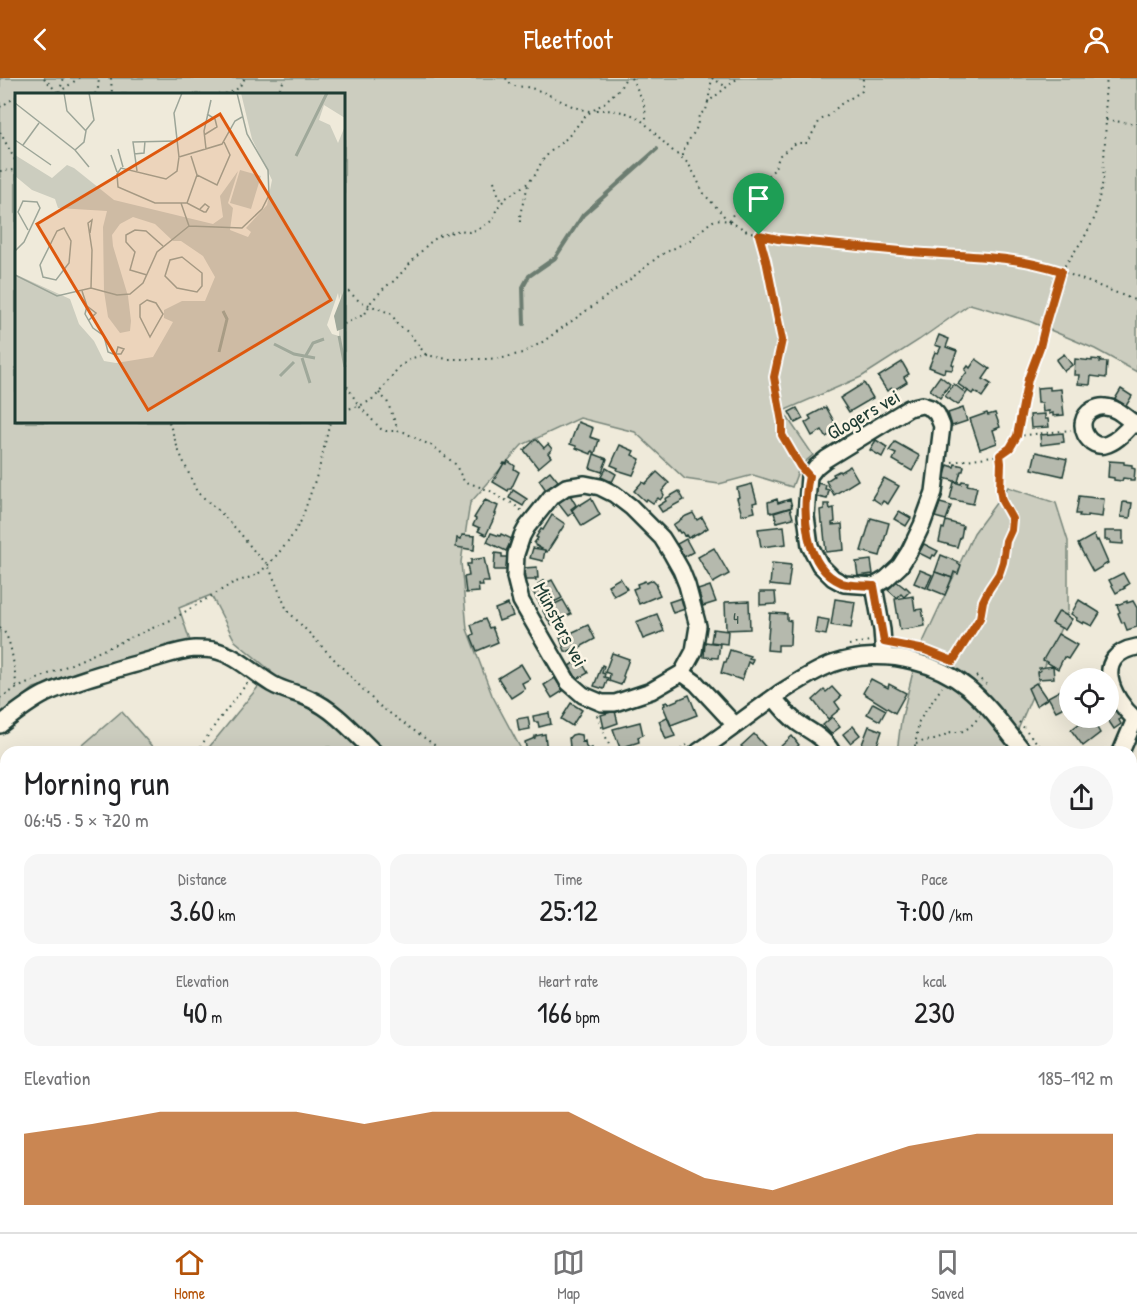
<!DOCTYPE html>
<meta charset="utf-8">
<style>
:root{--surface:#fff;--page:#f6f6f6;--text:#202124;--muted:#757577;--line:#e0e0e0;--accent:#b45309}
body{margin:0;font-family:"Patrick Hand",sans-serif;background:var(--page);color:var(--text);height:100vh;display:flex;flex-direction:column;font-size:22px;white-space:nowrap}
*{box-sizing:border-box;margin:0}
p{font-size:20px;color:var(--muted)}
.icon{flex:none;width:33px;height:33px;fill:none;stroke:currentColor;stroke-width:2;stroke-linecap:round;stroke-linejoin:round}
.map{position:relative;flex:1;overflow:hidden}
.panel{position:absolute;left:0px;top:668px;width:1137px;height:488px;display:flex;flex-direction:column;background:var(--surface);border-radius:18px 18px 0 0;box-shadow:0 6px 24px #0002}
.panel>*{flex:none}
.buttons{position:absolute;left:1059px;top:590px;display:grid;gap:12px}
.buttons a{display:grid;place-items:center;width:60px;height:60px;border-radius:50%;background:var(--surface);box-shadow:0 6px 24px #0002;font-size:30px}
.pin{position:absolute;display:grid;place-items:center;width:51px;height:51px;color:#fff;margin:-62px -26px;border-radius:50% 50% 50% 0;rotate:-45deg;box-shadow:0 0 6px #0007}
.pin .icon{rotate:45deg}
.round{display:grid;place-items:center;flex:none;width:63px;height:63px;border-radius:32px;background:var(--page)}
.summary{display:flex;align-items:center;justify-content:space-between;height:102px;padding:0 24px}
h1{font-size:33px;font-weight:600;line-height:45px}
.metrics{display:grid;grid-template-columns:repeat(3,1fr);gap:9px;height:102px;padding:6px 24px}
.metrics div{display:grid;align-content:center;border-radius:15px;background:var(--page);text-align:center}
.metrics b{font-size:30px;font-weight:600}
.metrics small{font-size:16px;font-weight:400}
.metrics p{font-size:16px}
.chart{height:168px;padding:12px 24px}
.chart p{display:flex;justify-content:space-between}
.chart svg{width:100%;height:108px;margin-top:6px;fill:var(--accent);opacity:.7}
header{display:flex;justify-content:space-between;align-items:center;height:78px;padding:0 24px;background:var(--accent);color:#fff;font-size:27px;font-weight:600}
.tabs{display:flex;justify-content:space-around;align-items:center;height:84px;border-top:2px solid var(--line);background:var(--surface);font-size:16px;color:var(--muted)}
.tabs a{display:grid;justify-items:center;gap:3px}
.tabs .selected{color:var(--accent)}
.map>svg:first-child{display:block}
</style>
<header><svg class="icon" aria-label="back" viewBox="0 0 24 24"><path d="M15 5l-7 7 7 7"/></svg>Fleetfoot<svg class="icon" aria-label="person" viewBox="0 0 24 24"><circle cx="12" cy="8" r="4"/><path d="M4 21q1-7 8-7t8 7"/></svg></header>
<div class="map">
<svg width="1137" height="1154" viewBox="0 0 1137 1154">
<rect width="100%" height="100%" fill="#efeada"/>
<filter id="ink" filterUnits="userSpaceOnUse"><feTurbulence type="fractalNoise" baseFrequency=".0167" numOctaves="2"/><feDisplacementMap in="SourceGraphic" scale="12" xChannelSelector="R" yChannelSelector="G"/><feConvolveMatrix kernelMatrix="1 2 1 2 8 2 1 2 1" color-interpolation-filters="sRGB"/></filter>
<g filter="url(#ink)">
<!-- green -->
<g fill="#cccdbf" stroke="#76857a" stroke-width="1.5" fill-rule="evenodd">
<path d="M0,0H1137V294L1095,271L1029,243L970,226L919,262L861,299L783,333L813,377L800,388L792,409L753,397L719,406L685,401L635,354L580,340L522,367L470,425L461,484L467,551L492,617L522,673L335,674L330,669L268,673H206L271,593L235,563L211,517L179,530L190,563L34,610L0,638ZM16,16H344V344H16Z"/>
<polygon points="1008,409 1056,425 1068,463 1068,533 1014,661 1006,673 897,674 901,643 917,577 974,455"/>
<polygon points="122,634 156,673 76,673 121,634"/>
<polygon points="758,1149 979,1149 985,1154 758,1154"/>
</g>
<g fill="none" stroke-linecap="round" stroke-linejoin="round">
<!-- stream -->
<polyline stroke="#6c7d71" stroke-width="4" points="524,246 523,209 529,198 555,180 583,137 657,71"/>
</g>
<!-- building -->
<g fill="#b5b9ad" stroke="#1f3d34" stroke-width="1.5">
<polygon points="939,257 949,261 946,269 957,273 952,286 954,287 952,292 945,291 944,295 929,289 935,274 938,275 941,269 935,267"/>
<polygon points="1064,276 1072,287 1064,293 1056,282"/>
<polygon points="976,281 990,291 983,301 991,306 982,319 974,313 972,316 958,306 967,294 965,292 968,288 970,290"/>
<polygon points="1075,281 1092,283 1092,281 1101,282 1100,284 1107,284 1106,300 1091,298 1090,307 1078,306 1079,297 1074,297"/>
<polygon points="902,284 909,296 904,299 907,304 894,312 892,310 887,313 878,299"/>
<polygon points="940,298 950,306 940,320 930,312"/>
<polygon points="864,305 873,320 849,334 840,320"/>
<polygon points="954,306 963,313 964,310 968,313 958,327 945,318"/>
<polygon points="1050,309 1050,312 1061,311 1064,337 1053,338 1053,335 1049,336 1049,333 1043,334 1042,325 1038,325 1037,310"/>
<polygon points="1121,311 1132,318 1126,328 1115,321"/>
<polygon points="826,329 835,345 834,345 838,352 826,359 822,352 812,358 805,345 811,341 809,338"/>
<polygon points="797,330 803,341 795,345 789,334"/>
<polygon points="963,330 967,343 952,348 948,335"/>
<polygon points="987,335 988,337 995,335 1000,349 993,352 997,365 980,371 970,341"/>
<polygon points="1045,336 1045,341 1048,341 1049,349 1031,350 1030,337"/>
<polygon points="578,344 593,350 590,359 599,362 595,375 592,373 591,376 576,370 576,368 570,366"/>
<polygon points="1063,355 1064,364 1041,367 1040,357"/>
<polygon points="535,362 537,362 544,370 548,366 552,371 548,375 551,379 538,390 524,372"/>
<polygon points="876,362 887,369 882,379 870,372"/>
<polygon points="895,364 920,378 912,393 893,382 896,376 889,373"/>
<polygon points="620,367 634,373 632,377 640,381 633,397 617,392 618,390 611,387"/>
<polygon points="1036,374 1067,381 1063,398 1032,391"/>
<polygon points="594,376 607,381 602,394 590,390"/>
<polygon points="508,383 515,388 514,391 519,394 511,411 509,411 508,413 493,404 504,385 507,386"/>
<polygon points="1109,383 1124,384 1124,386 1132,387 1132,390 1135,391 1134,403 1130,403 1130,401 1123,400 1122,403 1114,402 1114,400 1108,399"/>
<polygon points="955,386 964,388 963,393 961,393 958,404 944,400 948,387 954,389"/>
<polygon points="850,388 858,402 834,417 826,403 834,398 833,396 839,393 840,394"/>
<polygon points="606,390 616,396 612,404 601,399"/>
<polygon points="550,393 558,403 546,412 539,402"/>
<polygon points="657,394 669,405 662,413 664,417 660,422 658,420 653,425 647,421 645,423 634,413 642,404 645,406"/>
<polygon points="884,400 899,408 888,426 883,423 881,426 872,420"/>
<polygon points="962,403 968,404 967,407 977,409 973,426 950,421 954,404 961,406"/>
<polygon points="817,405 826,407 825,411 829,412 827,421 813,418"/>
<polygon points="752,406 757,424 753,425 755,434 742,437 737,420 739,419 737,410"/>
<polygon points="513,412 527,421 523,428 509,420"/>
<polygon points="679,413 684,422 662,434 658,428 666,423 665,421"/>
<polygon points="570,417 576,427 571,431 573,434 568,438 558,425"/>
<polygon points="1079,418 1104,421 1102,439 1087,437 1087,439 1079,438 1080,436 1076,436"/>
<polygon points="591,420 600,437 582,448 572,432 579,426 580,427"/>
<polygon points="777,421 778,425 790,421 792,429 771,435 771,434 769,434 768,424"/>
<polygon points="485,422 498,428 495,436 496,436 486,457 478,453 480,450 473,447 476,441 474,440"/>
<polygon points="1123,424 1132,425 1130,440 1121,439"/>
<polygon points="940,425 951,428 946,442 935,439"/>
<polygon points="824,426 829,426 830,431 834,430 835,444 832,445 832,447 842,446 844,472 826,474 823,445 821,445 820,432 824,431"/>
<polygon points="790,430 793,440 777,444 774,435"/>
<polygon points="899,433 911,440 906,448 894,441"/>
<polygon points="693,435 697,442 702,439 708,450 698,456 698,455 688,460 686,457 684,458 682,454 680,455 678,452 677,453 673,447 686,438"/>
<polygon points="552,437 565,446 547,474 535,467 534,465 538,460 536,459 541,451 543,452"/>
<polygon points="871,440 889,445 880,478 861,473"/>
<polygon points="946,443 963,448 961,459 960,459 957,469 939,464 942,450 944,451"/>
<polygon points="784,448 786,466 761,469 758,451"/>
<polygon points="1105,453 1123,453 1123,466 1110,465 1110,462 1105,462"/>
<polygon points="491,455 500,458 501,456 512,461 506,473 487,464"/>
<polygon points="462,457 475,458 474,472 456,469 457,460 461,461"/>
<polygon points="1094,457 1097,463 1098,462 1108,485 1093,494 1078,466"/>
<polygon points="686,461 693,474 684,479 677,466"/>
<polygon points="924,466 938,473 935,478 933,477 931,481 919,475"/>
<polygon points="533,470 545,472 543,483 530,480"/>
<polygon points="714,470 729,496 713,505 698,479"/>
<polygon points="495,475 502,476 502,479 507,479 506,492 494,492"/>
<polygon points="941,477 958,484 958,486 961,487 958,496 954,494 952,500 935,494"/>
<polygon points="484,480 489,504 482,504 483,508 479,508 478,505 479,514 466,515 464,499 469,498 467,486 471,486 471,482"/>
<polygon points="871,482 873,496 858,498 856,484"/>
<polygon points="772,485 791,487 788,509 770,507"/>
<polygon points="537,489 538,500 535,500 536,502 525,502 524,490"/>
<polygon points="920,492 932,497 926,510 914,505"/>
<polygon points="935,494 952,500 945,517 928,510"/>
<polygon points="1123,495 1129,506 1124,509 1125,510 1116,515 1109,502"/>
<polygon points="620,500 627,511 614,518 608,507"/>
<polygon points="544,502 546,505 552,502 562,520 554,524 553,521 541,528 532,512 539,509 538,506"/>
<polygon points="653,502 657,506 656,509 660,517 639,526 633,511 638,509 637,506 645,503 646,505"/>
<polygon points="896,503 905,510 906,509 910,513 904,519 901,516 897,520 888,512"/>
<polygon points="710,508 716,524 703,528 698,512"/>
<polygon points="760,514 775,514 776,526 760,527"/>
<polygon points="913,518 915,532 922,531 925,548 900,552 895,521"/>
<polygon points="681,520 685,531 673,535 669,524"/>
<polygon points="553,521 555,526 563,522 571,536 551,547 543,533 545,532 543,527"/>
<polygon points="835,521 855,524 851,550 831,547"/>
<polygon points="1079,522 1100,535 1092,548 1084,544 1083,546 1076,542 1077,540 1071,536"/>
<polygon points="749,523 750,551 726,552 725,524"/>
<polygon points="1127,523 1127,525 1133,523 1137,530 1137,549 1127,552 1124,544 1122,545 1118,535 1120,534 1117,527"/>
<polygon points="508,526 513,538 499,543 495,531"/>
<polygon points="1059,533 1072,541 1065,552 1052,545"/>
<polygon points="770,535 787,536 787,542 791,543 790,567 778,567 778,573 767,572"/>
<polygon points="657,536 664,553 643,561 636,544"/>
<polygon points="817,540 829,542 826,557 815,555"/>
<polygon points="485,541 489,550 492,549 498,564 477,573 471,558 474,556 471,547"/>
<polygon points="588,547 595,561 582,568 582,569 576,572 575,570 567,574 566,573 565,573 560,560"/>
<polygon points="713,551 728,553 727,566 711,564"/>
<polygon points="1058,556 1077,567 1068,581 1064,579 1058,591 1043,582"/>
<polygon points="705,564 720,566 718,580 704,579"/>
<polygon points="730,572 750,578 749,580 753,581 751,586 748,584 742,602 721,595 724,584 726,584"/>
<polygon points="612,575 629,581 623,598 624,599 621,607 609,603 610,596 605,594"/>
<polygon points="580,581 588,595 577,601 569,588"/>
<polygon points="521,586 530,601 522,605 525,611 511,620 498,600"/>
<polygon points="602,587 604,588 602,595 605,596 604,599 608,600 604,611 594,608"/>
<polygon points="1053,588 1054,600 1038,601 1037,594 1040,593 1039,590"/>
<polygon points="555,600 563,613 552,620 544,607"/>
<polygon points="871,601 888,610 889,606 906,615 895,635 863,615"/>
<polygon points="1036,605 1047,621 1036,628 1028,610"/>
<polygon points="1070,607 1070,632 1066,628 1056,633 1048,619"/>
<polygon points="832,609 841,619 835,624 840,631 828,641 813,622 824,612 826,614"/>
<polygon points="689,617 697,637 671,647 663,628 665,627 664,625 667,624 668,626"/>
<polygon points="571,625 582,632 572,648 561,641"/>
<polygon points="873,625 886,632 880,643 867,636"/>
<polygon points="1116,631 1122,640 1119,642 1121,646 1114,651 1106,639 1108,639 1108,636"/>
<polygon points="615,633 618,645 604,650 601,637"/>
<polygon points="549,635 551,646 539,649 538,644 534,644 533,638"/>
<polygon points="528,639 530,651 519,653 517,641"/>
<polygon points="667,639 675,658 666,661 659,643"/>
<polygon points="832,639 840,649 831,656 823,647"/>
<polygon points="1088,639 1097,639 1101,644 1096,648 1100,655 1083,668 1071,652"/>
<polygon points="640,644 643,657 638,659 639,664 620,670 613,651"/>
<polygon points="853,648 860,657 850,665 843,656"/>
<polygon points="869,648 882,653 877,667 884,670 883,674 859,674"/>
<polygon points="545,656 547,674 527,674 525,664 535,660 535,658"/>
<polygon points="576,656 581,657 582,664 585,663 586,669 588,671 592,670 592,674 567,674 567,670 570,669 569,660 572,657"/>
<polygon points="754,656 770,674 747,674 741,668"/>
<polygon points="792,658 799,667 792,674 784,674 780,669"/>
<polygon points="1137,880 1137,908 1135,912 1131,909 1131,889"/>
<polygon points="1137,957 1137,973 1135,974 1137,977 1137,986 1131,989 1131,960"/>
<polygon points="2,970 6,971 6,998 0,998"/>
<polygon points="0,1092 5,1093 3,1101 6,1101 6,1112 3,1123 0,1122"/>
<polygon points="1137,1136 1137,1154 1127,1154 1124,1149 1131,1149 1131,1142 1135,1139 1134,1137"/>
<polygon points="123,1149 145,1149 141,1154 119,1154"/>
<polygon points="225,1149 248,1149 253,1152 253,1154 223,1154"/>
<polygon points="305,1149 336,1149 340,1151 339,1154 313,1154 309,1152 308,1154 303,1154"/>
<polygon points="469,1149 491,1149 490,1154 468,1154"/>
</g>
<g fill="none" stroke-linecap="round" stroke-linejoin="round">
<!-- minor casing -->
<g stroke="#1f3d34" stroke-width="20">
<g id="minor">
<polygon points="922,327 931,330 937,336 942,348 934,414 922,447 909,474 900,488 886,501 874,508 844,506 833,500 820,487 810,468 806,438 809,398 816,389 826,381 909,330"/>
<path d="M1133,345C1126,353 1118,362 1108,366C1089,374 1072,344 1092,332C1096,330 1100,328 1105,329C1119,330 1126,341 1137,347"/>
<polygon points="585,406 600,409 614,416 631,429 662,460 672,476 681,492 687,507 698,548 694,573 682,595 651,613 615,625 602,625 583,617 568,604 521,523 515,499 516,476 522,458 527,449 551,419 566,409"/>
<polyline points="874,508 882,552 884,578"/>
<polyline points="682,595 696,605 735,647"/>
<path d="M774,620C781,629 788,638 798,645C811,654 824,659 832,674"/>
<path d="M0,647C14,636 29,624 45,616C78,601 115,592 150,582C164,578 180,572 195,571C200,571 207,571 213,572C237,577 252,594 272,606C284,613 298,615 310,621C335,632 354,655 374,674"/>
<path d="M698,674C726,655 753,634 780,615C797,604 814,593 832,586C857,577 888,576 913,583C933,588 951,596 967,609C989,627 1006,652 1024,674"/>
<path d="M1121,674L1135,641C1111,620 1092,577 1137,569"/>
<polyline points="1131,726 1137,727"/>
<polyline points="1131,866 1137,863"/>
<polyline points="0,870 6,864"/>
<polyline points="1131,1017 1137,1012"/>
<polyline points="0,1037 6,1032"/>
<polyline points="35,1149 37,1154"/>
<polyline points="559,1149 563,1154"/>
<polyline points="92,1154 97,1149"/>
<polyline points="270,1154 273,1149"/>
<polyline points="520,1154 522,1149"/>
<polyline points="642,1154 645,1149"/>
</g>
</g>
<!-- path -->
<g stroke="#1f3d34" stroke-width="2" stroke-dasharray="1.5 4.5" stroke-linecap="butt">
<polyline points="44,0 59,16"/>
<polyline points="111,0 112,16"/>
<path d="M506,0C511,10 517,8 526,9C549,13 567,30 590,33"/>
<path d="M631,0C639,14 647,28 646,45"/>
<polyline points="712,0 725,8"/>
<polyline points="59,14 64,0"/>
<polyline points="30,16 34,16"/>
<polyline points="53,16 58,15 79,0"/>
<polyline points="95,16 98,10 99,0"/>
<path d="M225,16C238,12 238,11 245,0"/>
<polyline points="277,16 285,0"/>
<polyline points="708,24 712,0"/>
<polyline points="0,29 16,19"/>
<path d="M596,32C642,31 642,45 673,73C681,80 687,82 692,92C697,100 700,109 705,117C712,125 720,132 726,141"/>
<polyline points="1106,42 1137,46"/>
<polyline points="0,54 16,84"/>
<path d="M683,78C683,67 691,61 696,51C698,47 698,42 699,37L706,32L708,24L738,0"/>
<polyline points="0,93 16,92"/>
<polyline points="494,103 501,125"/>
<polyline points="729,143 735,133 761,103 774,92 780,77 796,65 807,65 820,42 827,39 841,26 862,13 863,0"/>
<path d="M520,144C519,132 526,119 528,106"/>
<polyline points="759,158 766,182 782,262 774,299 782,344 782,357 801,389"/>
<polyline points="344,209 359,223 392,236 397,246 409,255 426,277"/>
<polyline points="344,246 365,236 371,224 385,209 394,203 428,166 439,158 460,152 469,154 479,151 490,144 493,141 497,130 506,120 528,105 535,97 542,83 550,74 567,60 586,37 604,25 620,10 626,0"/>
<polyline points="344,303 359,328 381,351 386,353 397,353 404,354 421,363 433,368 455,386 464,403 493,414 498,419 512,425 522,433"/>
<polyline points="379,315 387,323 398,352"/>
<polyline points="344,332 359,328 370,323 379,315 399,289 412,280 426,277 447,281 485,281 503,280 522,275 541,265 628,203 659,178 690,162 711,144 717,141 729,143 747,153 778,161 911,174 1009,180 1040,186 1061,193 1137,223"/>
<polyline points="169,344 178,371 197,414 219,433 240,455 258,478 268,487 287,532 377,626 444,674"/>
<polyline points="1017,358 1071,352"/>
<polyline points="952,384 1000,377 1010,370 1017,358 1028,301 1040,269 1046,244 1061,193 1084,160 1094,141 1103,103 1106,42 1105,18 1107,0"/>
<path d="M0,550C13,558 14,595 17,610"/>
<polyline points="849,567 870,563"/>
<polyline points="953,583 980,540 983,523 989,511 999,496 1003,484 1006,463 1011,452 1013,441 1002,423 1000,412 1000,377"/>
<polyline points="976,598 986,606"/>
<polyline points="0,620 17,610 173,541 233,505 257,497 268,487 288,464 301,443 319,391 330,344"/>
<polyline points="597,637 612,674"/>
<polyline points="1019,644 1045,674"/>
<polyline points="916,666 924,663 934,662 951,654 961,654 970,649 980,638"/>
<polyline points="197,674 217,644 248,604"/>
<polyline points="676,674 687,667"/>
<polyline points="914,674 919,643 942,609"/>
<polyline points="1131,1107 1137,1103"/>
<polyline points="711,1149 715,1154"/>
<polyline points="821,1149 872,1150 894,1154"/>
<polyline points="749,1154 750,1149"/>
<polyline points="770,1154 804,1149"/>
<polyline points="918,1154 921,1149"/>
<polyline points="1049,1154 1058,1149"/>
</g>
<!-- minor -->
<use href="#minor" stroke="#fcf5e5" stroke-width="15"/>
</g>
</g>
<g fill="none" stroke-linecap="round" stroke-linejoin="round" filter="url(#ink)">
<!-- route casing -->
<g stroke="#fff" stroke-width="12">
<path id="route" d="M759,157L778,161C822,165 866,170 911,174C962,178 1013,177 1061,193L1046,244L1040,269L1028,301L1017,358L1010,370L1000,377L1001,385L1000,412L1002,423L1012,441L1011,452L1006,463L1003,484L999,496L989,511L983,523L980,540L953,583L925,572L884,564L874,508C865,507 850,508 842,505C803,489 802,432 809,398L800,388L782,357V344L774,299L782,262L766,182Z"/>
</g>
<!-- route -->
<use href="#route" stroke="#b45309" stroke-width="8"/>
</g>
<g text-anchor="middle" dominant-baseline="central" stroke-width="5" stroke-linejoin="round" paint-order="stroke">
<!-- number labels -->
<g font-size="16" fill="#445c52">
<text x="736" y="540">4</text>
</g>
<!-- street labels -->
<g font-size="20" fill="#1f3d34" stroke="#fcf5e5">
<text transform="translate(863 336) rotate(-30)">Glogers vei</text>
<text transform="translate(561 546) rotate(62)">Münsters vei</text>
</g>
</g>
<!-- overview -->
<g transform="translate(15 15)">
<rect width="330" height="330" fill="#efeada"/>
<path d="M226,0H330V25L309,12L304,27L315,32L323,50L330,33V330H0V181L55,206L64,231L79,248L89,268L101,270L138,264L158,229L149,225V217L167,208H190L200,184L188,163L166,148H158L140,131L118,124L105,131L97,142L98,153L113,203L116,228L115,238L105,240L93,224L89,198L88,134L92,118L43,115L40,106L17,97L0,83V62L37,85L52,72L59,75L99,107L198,131L208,124L205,103L223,78L213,110L218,115L215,137L233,144L236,139L231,135L252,112L257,87L237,46ZM323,200L324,207L326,200L324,243L317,241L312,232ZM225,77L246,83L236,116L215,110Z" fill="#cccdbf" fill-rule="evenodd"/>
<path d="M330,195V235L322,238L319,223Z" fill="#9fa89a"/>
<path fill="none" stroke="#9fa89a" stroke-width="3" d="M281,63L312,0M324,243L330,274M259,251L279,261L300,265M204,259L212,226L208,218M290,264L298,250L309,246M287,265L295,290M265,283L279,269"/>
<path fill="none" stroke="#9ca598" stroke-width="1.5" d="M49,0L52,18L71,38L69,49L60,57M167,0L159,20L164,64L207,51L220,28L227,24M0,10L60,57L74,74M71,37L79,27L74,0M189,42L202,34L200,26L192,21M0,47L36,72M8,52L24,30M103,56L108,74M191,56L189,38L196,7M119,61L129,60L130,48M96,62L102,79M176,63L182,82L202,92L215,62L209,49M164,64L162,78L151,86L106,75L102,81L103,94L140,110H172L189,119H191L194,114L190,111L185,116M122,78L118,49L161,48M166,110L174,133M172,110L182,82M174,133L227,135L247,116L254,102L253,77L232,41L222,0M49,135L56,148L54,170L41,187L28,184L25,172L42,138ZM75,140L77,127L73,130L77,157L76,195M0,158L9,149L25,115L22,109L8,108L3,119L13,137M167,164L187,180V193L182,199L162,195L150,183L155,167ZM0,182L42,203L76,195L102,202L115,201L128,190L142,159L174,133M132,182L115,177L120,159L111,149V142L120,137L131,138L148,153M67,198L72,213L81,220L74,227M132,207L141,210L148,221L135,244L125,224V212ZM72,213L70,221L78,235L89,243L93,259L98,261H106L109,256L103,254L101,261"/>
<path fill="#de580e" fill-opacity="0.15" stroke="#de580e" stroke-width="3" d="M205,21L316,207L133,317L22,131Z"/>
<rect width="330" height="330" fill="none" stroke="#1f3d34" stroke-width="3"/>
</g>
</svg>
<div class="buttons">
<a><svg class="icon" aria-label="locate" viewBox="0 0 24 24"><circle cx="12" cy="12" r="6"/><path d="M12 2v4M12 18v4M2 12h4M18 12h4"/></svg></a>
</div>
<div class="pin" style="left:759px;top:157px;background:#1e9e55"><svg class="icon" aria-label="arrive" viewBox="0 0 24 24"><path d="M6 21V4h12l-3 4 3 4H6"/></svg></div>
<section class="panel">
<div class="summary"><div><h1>Morning run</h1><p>06:45 · 5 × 720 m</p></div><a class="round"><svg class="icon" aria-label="share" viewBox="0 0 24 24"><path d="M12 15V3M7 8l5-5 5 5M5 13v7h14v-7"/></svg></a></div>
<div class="metrics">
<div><p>Distance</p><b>3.60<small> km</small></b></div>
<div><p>Time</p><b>25:12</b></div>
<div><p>Pace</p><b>7:00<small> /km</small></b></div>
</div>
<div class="metrics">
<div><p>Elevation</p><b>40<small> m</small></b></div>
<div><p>Heart rate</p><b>166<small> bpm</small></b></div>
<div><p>kcal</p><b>230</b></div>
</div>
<div class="chart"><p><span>Elevation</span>185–192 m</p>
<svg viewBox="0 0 160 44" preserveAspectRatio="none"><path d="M0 44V15L10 11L20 6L30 6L40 6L50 11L60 6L70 6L80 6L90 20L100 33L110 38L120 29L130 20L140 15L150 15L160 15V44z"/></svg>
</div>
</section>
</div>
<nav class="tabs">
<a class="selected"><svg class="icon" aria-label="home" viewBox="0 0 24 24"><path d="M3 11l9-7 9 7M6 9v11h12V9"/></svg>Home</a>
<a><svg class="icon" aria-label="map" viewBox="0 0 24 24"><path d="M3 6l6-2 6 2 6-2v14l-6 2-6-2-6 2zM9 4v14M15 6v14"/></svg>Map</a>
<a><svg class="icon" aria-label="saved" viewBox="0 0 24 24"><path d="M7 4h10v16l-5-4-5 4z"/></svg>Saved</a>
</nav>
